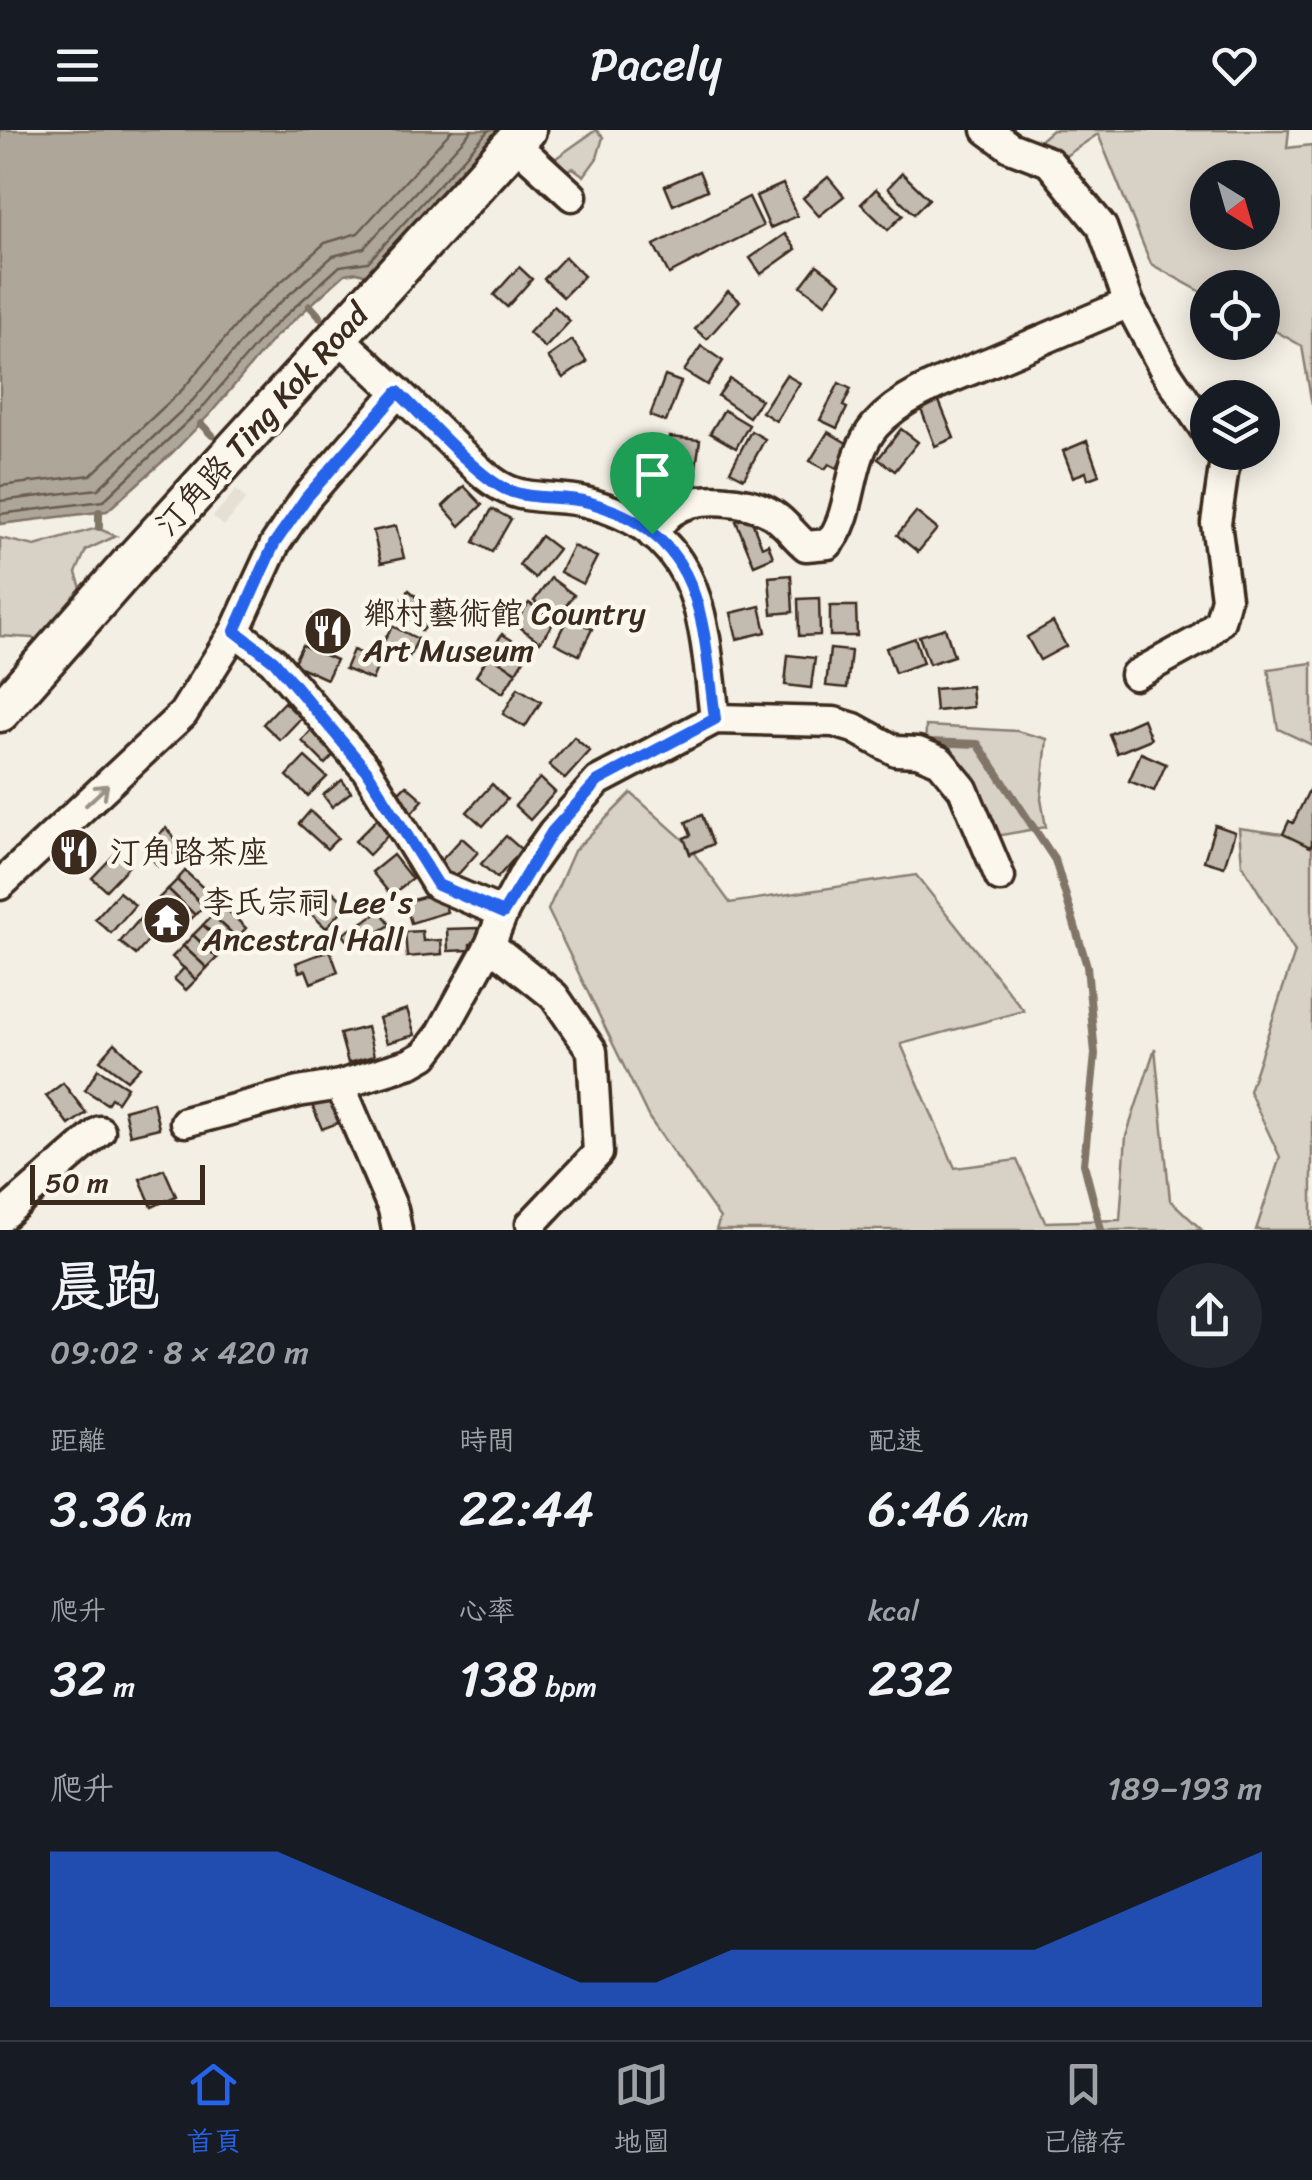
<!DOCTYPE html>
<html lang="zh-TW">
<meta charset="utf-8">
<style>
:root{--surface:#171b24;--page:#242831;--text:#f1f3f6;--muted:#9ea1a6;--line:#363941;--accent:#2563eb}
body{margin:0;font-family:Sriracha,"LXGW WenKai TC",sans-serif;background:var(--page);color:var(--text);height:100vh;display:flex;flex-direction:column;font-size:38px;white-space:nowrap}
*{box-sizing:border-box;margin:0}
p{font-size:32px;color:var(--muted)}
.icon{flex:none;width:55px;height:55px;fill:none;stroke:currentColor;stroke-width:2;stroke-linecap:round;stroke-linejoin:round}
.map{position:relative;height:1100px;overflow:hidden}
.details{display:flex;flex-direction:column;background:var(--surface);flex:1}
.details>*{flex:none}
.needle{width:65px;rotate:143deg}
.fabs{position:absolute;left:1190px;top:30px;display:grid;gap:20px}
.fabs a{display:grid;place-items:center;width:90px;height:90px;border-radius:50%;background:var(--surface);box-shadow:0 5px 25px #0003;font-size:50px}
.scale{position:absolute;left:30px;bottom:25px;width:175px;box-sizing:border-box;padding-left:10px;border:5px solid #3b2a1e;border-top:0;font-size:28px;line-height:35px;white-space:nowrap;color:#3b2a1e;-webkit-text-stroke:8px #fbf7ec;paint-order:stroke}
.pin{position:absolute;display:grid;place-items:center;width:85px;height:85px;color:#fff;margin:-102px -42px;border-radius:50% 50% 50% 0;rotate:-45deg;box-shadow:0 0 10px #0007}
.pin .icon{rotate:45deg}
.round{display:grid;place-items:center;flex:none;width:105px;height:105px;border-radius:52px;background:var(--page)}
.headline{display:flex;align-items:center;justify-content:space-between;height:170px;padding:0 50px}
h1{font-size:55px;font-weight:600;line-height:75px}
.stats{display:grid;grid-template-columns:repeat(3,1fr);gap:15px;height:170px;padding:10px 50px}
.stats div{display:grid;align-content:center}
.stats b{font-size:50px;font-weight:600}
.stats small{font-size:28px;font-weight:400}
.stats p{font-size:28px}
.chart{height:280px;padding:20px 50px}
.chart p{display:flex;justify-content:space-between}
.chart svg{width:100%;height:180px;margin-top:10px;fill:var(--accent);opacity:.7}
header{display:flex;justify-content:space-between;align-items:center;height:130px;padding:0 50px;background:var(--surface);font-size:45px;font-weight:600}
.dock{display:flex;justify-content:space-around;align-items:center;height:140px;border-top:2px solid var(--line);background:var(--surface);font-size:28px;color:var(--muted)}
.dock a{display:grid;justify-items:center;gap:5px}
.dock .current{color:var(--accent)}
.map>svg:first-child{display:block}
</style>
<header><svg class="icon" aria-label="menu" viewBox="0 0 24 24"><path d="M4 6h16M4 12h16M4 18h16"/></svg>Pacely<svg class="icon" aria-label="heart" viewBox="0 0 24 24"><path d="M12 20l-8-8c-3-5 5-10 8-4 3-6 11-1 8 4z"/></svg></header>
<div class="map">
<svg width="1312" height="1100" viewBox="0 0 1312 1100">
<rect width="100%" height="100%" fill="#f3efe4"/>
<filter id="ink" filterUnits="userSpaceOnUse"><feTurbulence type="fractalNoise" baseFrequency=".01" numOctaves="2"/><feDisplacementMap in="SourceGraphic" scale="20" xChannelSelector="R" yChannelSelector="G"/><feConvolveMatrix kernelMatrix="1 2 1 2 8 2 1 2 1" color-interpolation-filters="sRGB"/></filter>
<g filter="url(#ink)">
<!-- built -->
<polygon fill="#e5dfd4" points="236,360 246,369 224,396 213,387"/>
<!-- green -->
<g fill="#d8d1c6" stroke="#8a7e72" stroke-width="2.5" fill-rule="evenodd">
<polygon points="596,0 603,7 597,28 584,46 573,38 560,43 556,28"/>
<path d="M1052,0H1289L1287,18L1312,15V275L1302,216L1263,194L1262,158H1208L1207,165L1151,134L1098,4L1045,40L1031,18ZM1208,48H1262V102H1208Z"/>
<polygon points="97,398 116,406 86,420 76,443 86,473 44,516 32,508 0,506 0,408 35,416"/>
<polygon points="1312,533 1312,615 1278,599 1268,539"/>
<polygon points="926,596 1017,601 1047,609 1041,669 1046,697 991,707 959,691 973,670 925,626"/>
<polygon points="631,663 685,711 730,773 916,745 1024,881 901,914 955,1038 1017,1030 1045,1092 1120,1090 1126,1006 1155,918 1170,1070 1202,1100 716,1100 720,1088 649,988 548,780 574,721"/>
<polygon points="1239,698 1312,708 1312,1100 1256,1100 1280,1027 1249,961 1295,822 1242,734"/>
</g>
<!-- water -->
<polygon fill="#afa69a" stroke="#817468" stroke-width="2.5" points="0,0 502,0 370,146 357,142 345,144 274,208 210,284 172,323 107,381 0,394"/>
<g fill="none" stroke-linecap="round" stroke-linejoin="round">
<!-- shore -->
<g stroke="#695c50" stroke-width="2.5">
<polyline points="0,356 91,345 182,260 248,181 325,113 358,103 452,0"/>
<polyline points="0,371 98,359 193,270 259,191 333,126 364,118 472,0"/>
<polyline points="0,384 103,371 202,278 268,201 340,136 368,132 489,0"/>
</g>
<!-- stream -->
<g stroke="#817468" stroke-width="8">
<polyline points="310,176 320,187"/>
<polyline points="201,294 212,305"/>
<polyline points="99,382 99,397"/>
<polyline points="928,612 978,614 1055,730 1087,836 1095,924 1084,1034 1101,1100"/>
</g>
</g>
<!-- building -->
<g fill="#c3bbb0" stroke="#3b2a1e" stroke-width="2.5">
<polygon points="699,41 707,60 673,75 665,56"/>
<polygon points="902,43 929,69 914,84 888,58"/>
<polygon points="828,47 844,66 819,86 803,68"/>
<polygon points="783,54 797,86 770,98 756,66"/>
<polygon points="876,59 903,85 888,100 861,74"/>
<polygon points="749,67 763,96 669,144 654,115"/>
<polygon points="785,104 796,119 761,144 750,128"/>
<polygon points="565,127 584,146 563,167 544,149"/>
<polygon points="817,135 841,153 825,174 801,156"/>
<polygon points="519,137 532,149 507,177 494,165"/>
<polygon points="728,161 740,171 707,209 695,199"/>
<polygon points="554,176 570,191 545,218 529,203"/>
<polygon points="572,210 587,232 563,248 548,227"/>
<polygon points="701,216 723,231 707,255 684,241"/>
<polygon points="786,245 800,253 776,291 762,282"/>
<polygon points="665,246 681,252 666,292 650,286"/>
<polygon points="730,249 761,270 749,287 718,266"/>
<polygon points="839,253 851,259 843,276 847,278 837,298 820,290"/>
<polygon points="939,271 954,308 935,316 921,279"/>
<polygon points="724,280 749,295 736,318 710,303"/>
<polygon points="901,299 918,312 895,341 878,329"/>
<polygon points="751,301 765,309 744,348 730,341"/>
<polygon points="828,302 850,315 837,338 829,334 825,339 810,331"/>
<polygon points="670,307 700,310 696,337 670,334"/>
<polygon points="1087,311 1099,345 1088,349 1086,342 1073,347 1063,321"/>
<polygon points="464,356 482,375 460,396 443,376"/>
<polygon points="492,379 511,389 492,422 474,412"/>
<polygon points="916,382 937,399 918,422 897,405"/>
<polygon points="750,386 762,417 768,414 773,427 754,435 736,391"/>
<polygon points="396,396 404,428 381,433 373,401"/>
<polygon points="541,406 558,419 535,448 519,435"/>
<polygon points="573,416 597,427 583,454 560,442"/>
<polygon points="791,445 793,482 772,484 769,447"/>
<polygon points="551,448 574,465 557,488 534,471"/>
<polygon points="409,460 437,485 422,501 395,476"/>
<polygon points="819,468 820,505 799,506 798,469"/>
<polygon points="529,473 555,491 540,512 514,493"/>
<polygon points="760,476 766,502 737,509 731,483"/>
<polygon points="830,476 856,476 857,506 830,506"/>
<polygon points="313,485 349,497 342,517 307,505"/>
<polygon points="568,487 592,499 579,525 555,513"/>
<polygon points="1053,492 1066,516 1040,530 1027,507"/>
<polygon points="392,496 418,509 406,533 380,519"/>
<polygon points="945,498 954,526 929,534 919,506"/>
<polygon points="502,504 529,521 516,542 489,525"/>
<polygon points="915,508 923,533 895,543 886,518"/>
<polygon points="302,515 336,530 327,549 293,534"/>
<polygon points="830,519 851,521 847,558 826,556"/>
<polygon points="353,520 380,531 372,550 345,539"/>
<polygon points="489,525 516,542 503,563 476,546"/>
<polygon points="788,525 815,528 811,558 785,555"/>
<polygon points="971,556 973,577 936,581 934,559"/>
<polygon points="518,558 541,572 525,597 503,584"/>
<polygon points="284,572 301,588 280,610 263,594"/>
<polygon points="1143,589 1151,609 1117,623 1109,604"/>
<polygon points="318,593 342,616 325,634 302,611"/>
<polygon points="574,607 590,621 565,649 549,635"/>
<polygon points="1141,623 1166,634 1154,661 1129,651"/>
<polygon points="305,627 327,647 308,666 287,646"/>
<polygon points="540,648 555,662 530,690 515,676"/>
<polygon points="342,650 351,662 332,677 323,665"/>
<polygon points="492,654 507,669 483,696 467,682"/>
<polygon points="1312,654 1312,714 1310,717 1283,704 1289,691 1293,693"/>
<polygon points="406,655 423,670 407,688 402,683 408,676 396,665"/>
<polygon points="310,681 338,708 327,719 299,694"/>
<polygon points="702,685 713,714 690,724 684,708 691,705 686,692"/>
<polygon points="377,689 391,702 369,725 355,711"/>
<polygon points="1215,695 1235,702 1224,737 1204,731"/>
<polygon points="166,698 181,716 158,736 143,718"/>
<polygon points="506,706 522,720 497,748 481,734"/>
<polygon points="462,708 478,722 453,750 437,735"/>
<polygon points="116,723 129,736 106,760 92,748"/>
<polygon points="393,725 412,749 391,765 372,742"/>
<polygon points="185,741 213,767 204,776 177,750"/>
<polygon points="177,750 204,776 195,785 168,759"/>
<polygon points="168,759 195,785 186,794 159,768"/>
<polygon points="330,759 347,775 326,798 308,781"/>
<polygon points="119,762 135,775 111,803 95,789"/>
<polygon points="441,762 447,782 411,793 405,772"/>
<polygon points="160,773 184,797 174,807 149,783"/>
<polygon points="222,775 246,798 237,808 212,785"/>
<polygon points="381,781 390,795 352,818 343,804"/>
<polygon points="144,784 160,797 136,825 120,812"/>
<polygon points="212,785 237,808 227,817 203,795"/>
<polygon points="203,795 227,817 217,828 193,805"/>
<polygon points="479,798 479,813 470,814 470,820 448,821 447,799"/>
<polygon points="422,801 423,811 441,810 442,824 407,827 405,802"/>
<polygon points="193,805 217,828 207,838 183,816"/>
<polygon points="183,816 207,838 196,850 172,827"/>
<polygon points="330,820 338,842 311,853 306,840 299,842 296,833"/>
<polygon points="184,838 196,850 186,860 174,849"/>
<polygon points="407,879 415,905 387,913 379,888"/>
<polygon points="367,897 374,926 348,933 340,904"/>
<polygon points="115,913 140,937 127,950 100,930"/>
<polygon points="98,939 127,957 117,972 111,968 107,974 85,960"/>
<polygon points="63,953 86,983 69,995 46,966"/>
<polygon points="341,963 351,988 322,999 312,975"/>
<polygon points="153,972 159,998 130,1005 124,980"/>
<polygon points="164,1039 176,1066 152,1077 140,1049"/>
</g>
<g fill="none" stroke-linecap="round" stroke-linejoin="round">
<!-- street casing -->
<g stroke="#3b2a1e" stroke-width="35">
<g id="street">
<polyline points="987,0 1010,17 1049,32 1102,97 1129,173 1164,239 1208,304"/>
<polyline points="514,13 572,66"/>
<path d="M338,207C376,241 413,276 450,312C466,327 483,347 502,357C527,371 558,365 585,372C704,402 703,488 715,589"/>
<path d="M652,404C658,397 665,386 673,381C697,364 748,369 772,384C785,392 794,406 806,416L828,414C854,387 846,330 875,296C905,262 955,247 995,230C1040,211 1084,192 1129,173"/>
<polyline points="235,501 273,531 366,639 437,755 503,783"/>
<polyline points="1135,545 1201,509 1220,491 1226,468 1216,393 1225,330 1220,322"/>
<polyline points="0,755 183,584 235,501 275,414 306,368 398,262"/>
<polyline points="490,815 554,866 592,921 598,1023 531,1094 533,1100"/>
<polyline points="340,955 393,1079 397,1100"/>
<polyline points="185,992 298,962 340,955 411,933 425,925 441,904 490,815 503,783 526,740 553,702 598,651 715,589 834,592 854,598 896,621 918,622 940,631 963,659 1000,747"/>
<polyline points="0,1088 100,1001"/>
</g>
</g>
<!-- secondary casing -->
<g stroke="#3b2a1e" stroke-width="45">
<polyline id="secondary" points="0,582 133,431 526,0"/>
</g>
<!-- street -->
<use href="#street" stroke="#fbf7ec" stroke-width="28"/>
<!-- secondary -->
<use href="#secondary" stroke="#fbf7ec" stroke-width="38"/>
</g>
<!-- one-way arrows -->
<defs><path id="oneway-shaft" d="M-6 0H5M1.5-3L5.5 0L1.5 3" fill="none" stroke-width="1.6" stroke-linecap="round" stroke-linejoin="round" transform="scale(2.5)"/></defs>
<use stroke="#9b9085" href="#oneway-shaft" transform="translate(97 665) rotate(-43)"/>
</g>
<g fill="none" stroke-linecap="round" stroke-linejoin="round" filter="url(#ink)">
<!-- route casing -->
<g stroke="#fff" stroke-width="20">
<path id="route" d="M398,262C424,287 476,345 505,359C531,371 561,365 588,372C705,405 702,488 715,589L598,651L552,702L503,783L438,755L366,640L274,531L235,501L274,414L306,368Z"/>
</g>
<!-- route -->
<use href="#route" stroke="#2563eb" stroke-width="12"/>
</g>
<!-- icons -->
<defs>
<g id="restaurant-disc" transform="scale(2.5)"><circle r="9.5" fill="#3b2a1e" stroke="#fbf7ec"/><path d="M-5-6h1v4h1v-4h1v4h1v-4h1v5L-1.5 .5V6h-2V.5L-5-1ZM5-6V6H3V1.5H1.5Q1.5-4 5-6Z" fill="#fff"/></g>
<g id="temple-disc" transform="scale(2.5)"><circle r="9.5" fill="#3b2a1e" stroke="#fbf7ec"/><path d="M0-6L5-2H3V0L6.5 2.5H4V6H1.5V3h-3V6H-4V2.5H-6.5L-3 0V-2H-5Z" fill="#fff"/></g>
</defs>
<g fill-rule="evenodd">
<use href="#restaurant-disc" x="328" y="501"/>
<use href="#restaurant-disc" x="74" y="722"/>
<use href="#temple-disc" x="167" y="790"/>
</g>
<g text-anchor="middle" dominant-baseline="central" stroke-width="9" stroke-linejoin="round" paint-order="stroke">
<!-- street labels -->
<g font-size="32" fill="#3b2a1e" stroke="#fbf7ec">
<text transform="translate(262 290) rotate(-48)">汀角路 Ting Kok Road</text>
</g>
<!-- poi labels -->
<g font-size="32" fill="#3b2a1e" stroke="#fbf7ec" text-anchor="start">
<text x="363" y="483">鄉村藝術館 Country<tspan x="363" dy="37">Art Museum</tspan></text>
<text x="109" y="722">汀角路茶座</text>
<text x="202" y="772">李氏宗祠 Lee's<tspan x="202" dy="37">Ancestral Hall</tspan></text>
</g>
</g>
</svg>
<div class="fabs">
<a><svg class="needle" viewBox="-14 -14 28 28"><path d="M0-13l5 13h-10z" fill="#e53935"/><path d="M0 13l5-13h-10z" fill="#9ea1a6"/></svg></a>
<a><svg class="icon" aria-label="locate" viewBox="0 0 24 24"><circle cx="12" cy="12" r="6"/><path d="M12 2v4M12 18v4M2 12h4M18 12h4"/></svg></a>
<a><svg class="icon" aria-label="layers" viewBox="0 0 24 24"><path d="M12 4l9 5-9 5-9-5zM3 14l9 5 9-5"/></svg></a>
</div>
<div class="scale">50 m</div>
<div class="pin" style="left:652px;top:404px;background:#1e9e55"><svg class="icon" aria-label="arrive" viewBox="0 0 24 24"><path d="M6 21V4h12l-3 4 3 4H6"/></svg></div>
</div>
<section class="details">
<div class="headline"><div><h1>晨跑</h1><p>09:02 · 8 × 420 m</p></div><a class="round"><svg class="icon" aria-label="share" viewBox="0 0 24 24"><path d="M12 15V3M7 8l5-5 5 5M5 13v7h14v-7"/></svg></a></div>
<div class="stats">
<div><p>距離</p><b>3.36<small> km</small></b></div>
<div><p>時間</p><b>22:44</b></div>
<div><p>配速</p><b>6:46<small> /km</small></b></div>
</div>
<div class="stats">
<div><p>爬升</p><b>32<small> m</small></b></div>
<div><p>心率</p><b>138<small> bpm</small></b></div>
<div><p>kcal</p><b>232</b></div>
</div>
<div class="chart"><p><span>爬升</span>189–193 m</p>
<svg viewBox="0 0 160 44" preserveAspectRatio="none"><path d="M0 44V6L10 6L20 6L30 6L40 14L50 22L60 30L70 38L80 38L90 30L100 30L110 30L120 30L130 30L140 22L150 14L160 6V44z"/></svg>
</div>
</section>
<nav class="dock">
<a class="current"><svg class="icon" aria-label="home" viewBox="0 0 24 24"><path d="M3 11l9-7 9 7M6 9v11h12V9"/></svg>首頁</a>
<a><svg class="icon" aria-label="map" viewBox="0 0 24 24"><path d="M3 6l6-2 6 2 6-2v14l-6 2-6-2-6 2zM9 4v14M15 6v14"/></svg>地圖</a>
<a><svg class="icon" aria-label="saved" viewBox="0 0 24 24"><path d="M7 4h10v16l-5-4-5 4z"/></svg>已儲存</a>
</nav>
